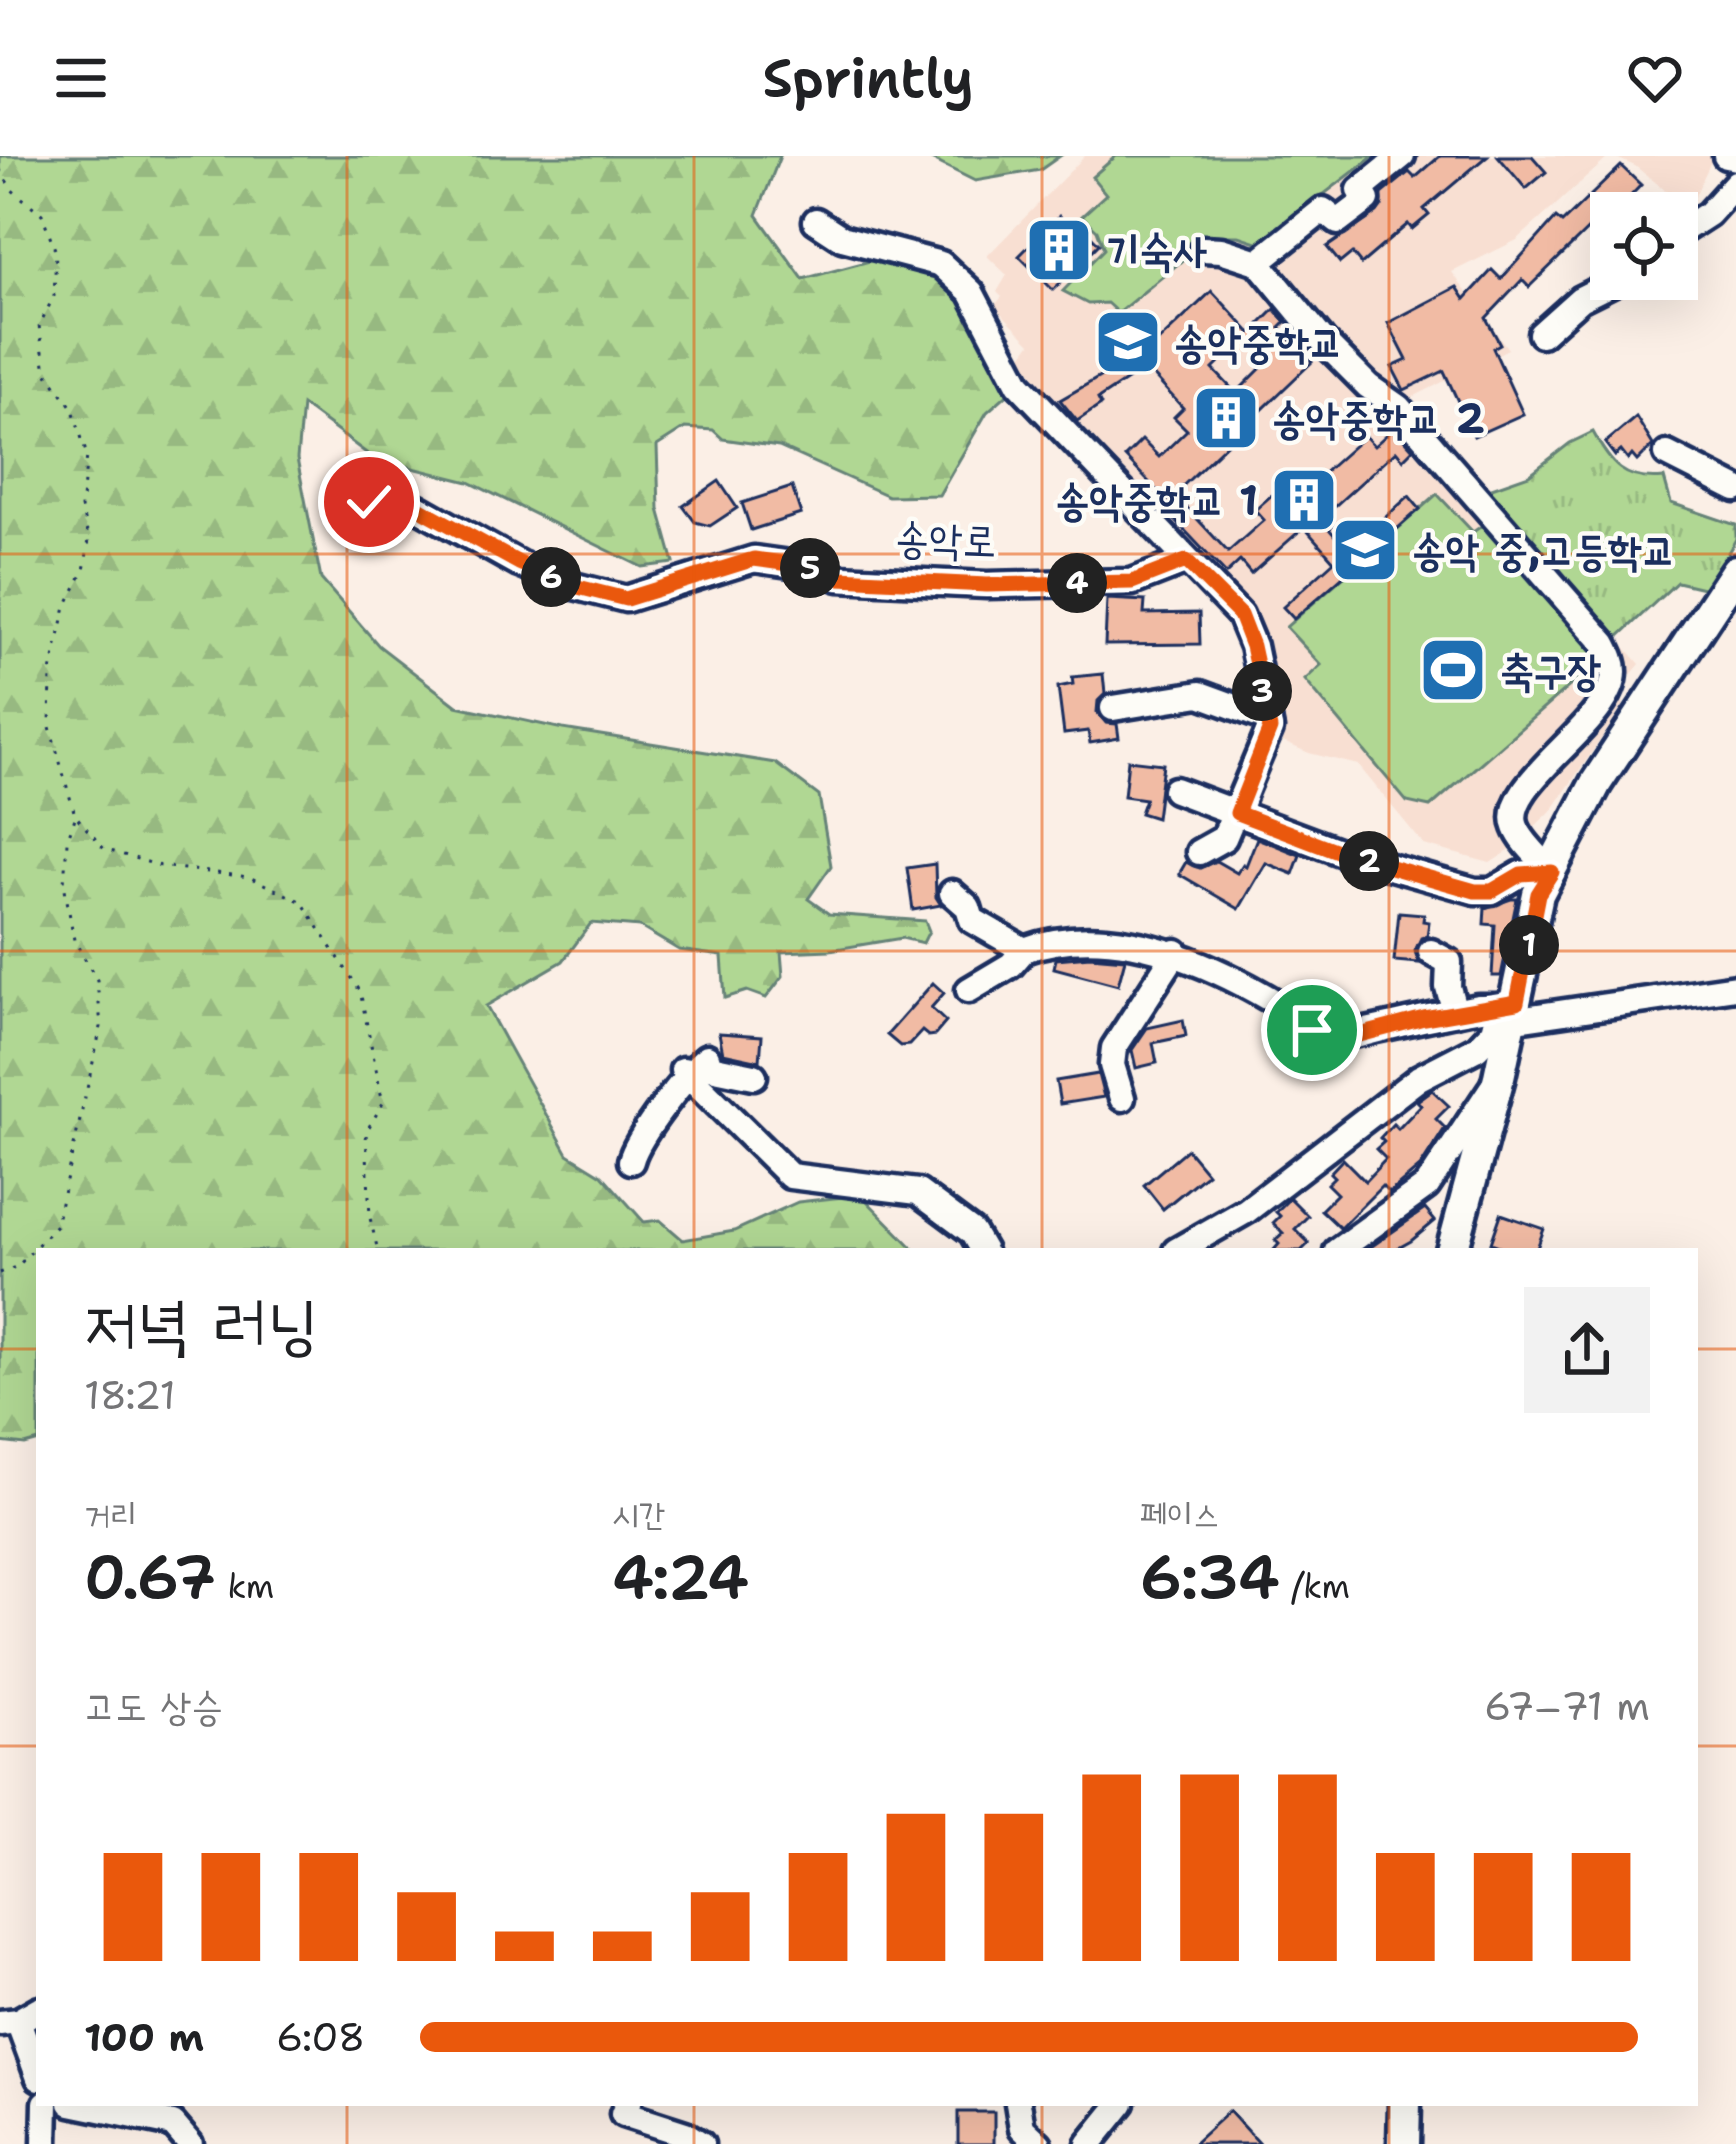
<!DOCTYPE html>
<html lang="ko">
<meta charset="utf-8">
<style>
:root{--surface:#fff;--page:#f2f2f2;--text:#202124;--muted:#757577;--accent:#ea580c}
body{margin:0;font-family:"Shantell Sans","Poor Story",sans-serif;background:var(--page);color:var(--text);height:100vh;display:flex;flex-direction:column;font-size:45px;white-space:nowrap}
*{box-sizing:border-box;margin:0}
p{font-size:39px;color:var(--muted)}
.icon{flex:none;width:66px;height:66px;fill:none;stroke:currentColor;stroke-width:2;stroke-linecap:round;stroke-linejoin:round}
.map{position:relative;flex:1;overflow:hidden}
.panel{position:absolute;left:36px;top:1092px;width:1662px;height:858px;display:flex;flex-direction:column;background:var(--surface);border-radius:0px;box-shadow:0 12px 48px #0002}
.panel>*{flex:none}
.fabs{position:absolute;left:1590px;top:36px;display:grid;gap:24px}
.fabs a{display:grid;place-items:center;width:108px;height:108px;border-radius:0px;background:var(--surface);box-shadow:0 12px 48px #0002;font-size:60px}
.pin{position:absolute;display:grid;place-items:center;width:102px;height:102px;color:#fff;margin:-51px;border:6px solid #fff;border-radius:50%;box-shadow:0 3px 12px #0007}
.km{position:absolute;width:60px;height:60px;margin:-30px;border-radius:50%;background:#222;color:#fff;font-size:33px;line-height:60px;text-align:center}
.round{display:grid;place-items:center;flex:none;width:126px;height:126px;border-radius:0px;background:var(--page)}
.headline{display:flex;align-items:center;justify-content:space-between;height:204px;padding:0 48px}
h1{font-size:66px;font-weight:600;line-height:90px}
.stats{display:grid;grid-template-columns:repeat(3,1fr);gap:18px;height:204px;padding:12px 48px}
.stats div{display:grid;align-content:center}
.stats b{font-size:60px;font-weight:600}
.stats small{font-size:33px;font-weight:400}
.stats p{font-size:33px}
.chart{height:336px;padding:24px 48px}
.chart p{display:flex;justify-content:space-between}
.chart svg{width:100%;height:216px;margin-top:12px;stroke:var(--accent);stroke-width:6}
ul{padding:0 48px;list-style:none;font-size:39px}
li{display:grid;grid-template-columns:192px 144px 1fr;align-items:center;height:90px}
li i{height:30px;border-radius:15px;background:var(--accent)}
header{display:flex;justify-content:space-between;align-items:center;height:156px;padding:0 48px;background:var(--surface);font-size:54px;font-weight:600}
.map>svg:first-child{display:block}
</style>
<header><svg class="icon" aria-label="menu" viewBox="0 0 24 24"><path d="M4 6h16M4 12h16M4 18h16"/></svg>Sprintly<svg class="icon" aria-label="heart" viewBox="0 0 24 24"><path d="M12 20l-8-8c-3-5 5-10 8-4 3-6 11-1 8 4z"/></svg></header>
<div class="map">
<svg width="1736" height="1988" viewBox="0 0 1736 1988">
<defs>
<pattern id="grass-tufts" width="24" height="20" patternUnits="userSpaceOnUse" patternTransform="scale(3)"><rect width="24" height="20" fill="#b0d793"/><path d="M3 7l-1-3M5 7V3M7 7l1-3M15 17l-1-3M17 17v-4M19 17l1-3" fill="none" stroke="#97b981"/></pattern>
<pattern id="forest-firs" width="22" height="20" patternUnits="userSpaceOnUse" patternTransform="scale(3)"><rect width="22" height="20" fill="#b0d793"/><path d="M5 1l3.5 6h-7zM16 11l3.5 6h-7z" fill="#97b981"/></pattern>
</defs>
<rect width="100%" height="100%" fill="#fbefe6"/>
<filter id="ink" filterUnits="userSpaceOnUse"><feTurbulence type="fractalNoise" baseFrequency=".00833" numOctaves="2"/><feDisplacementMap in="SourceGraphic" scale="24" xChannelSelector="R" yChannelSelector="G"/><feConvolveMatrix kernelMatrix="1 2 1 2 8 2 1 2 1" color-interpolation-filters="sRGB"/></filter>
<g filter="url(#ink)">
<!-- built -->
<g fill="#f8dfd2">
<polygon points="1085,0 1610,0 1517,84 1452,116 1508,193 1407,244 1640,508 1619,533 1624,549 1553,653 1509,695 1490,707 1424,689 1358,609 1309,597 1274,582 1248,455 1064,262 1021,201 1031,187 994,150 1002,141 997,136 1007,119 987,100"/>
<polygon points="1612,0 1736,0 1736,14 1713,1 1689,53 1635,10"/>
</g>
<!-- grass -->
<path fill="url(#grass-tufts)" stroke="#668378" stroke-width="3" d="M1593,276C1611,309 1624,326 1664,322L1671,347L1736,369V383L1707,433L1677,426L1617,482L1486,334L1529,319L1570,287Z"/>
<!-- forest -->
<g fill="url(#forest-firs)" stroke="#668378" stroke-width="3">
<polygon points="0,0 780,0 757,59 803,123 903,96 941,108 1019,228 987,256 939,339 888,340 779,291 723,283 713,274 685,272 657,290 659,353 674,407 642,411 469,326 373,302 302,249 297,303 321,423 379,490 457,550 563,573 775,607 819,640 831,710 808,743 829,758 925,765 929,775 923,787 902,782 830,794 781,796 783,820 766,842 747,835 725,842 722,800 679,794 640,771 591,767 563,805 486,850 568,998 602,1019 644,1066 660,1064 683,1084 734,1075 798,1046 861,1039 916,1095 39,1095 39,1285 25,1289 0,1286"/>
<polygon points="925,0 1060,0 1040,14 975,25"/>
</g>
<!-- pitch -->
<g fill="#b0d793" stroke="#668378" stroke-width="3">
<polygon points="1116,0 1374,0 1260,87 1239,80 1212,80 1118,157 1107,147 1088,148 1063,135 1104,93 1097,74 1082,60 1106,38 1092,21"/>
<polygon points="1437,338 1473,376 1483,369 1593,496 1595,508 1430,651 1407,646 1305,524 1321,509 1286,471"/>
</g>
<!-- building -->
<g fill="#f1bba4" stroke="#1b2f5e" stroke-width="3" fill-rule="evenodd">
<polygon points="1440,0 1487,0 1424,53 1429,59 1412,73 1408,68 1361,108 1352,97 1340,107 1327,91 1377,57 1382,50 1382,38 1409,16 1415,22"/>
<polygon points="1498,0 1532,0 1546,16 1526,33"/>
<polygon points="1621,10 1641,29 1618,53 1613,49 1529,131 1522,124 1486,162 1500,188 1493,192 1523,258 1474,280 1444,215 1404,234 1392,211 1407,204 1388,167 1457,131 1465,143 1492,114 1501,123 1556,62 1562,67"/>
<polygon points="1059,60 1068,69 1074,63 1099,88 1053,134 1019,100"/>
<path d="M1212,135L1251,177L1275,153L1286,166L1280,172L1312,206L1167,345L1125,301L1142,284L1159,301L1187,274L1174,261L1183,252L1139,204ZM1246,181L1269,204L1236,237L1213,213Z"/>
<polygon points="1124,207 1133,220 1098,243 1101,249 1077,265 1060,244"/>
<polygon points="1636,261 1653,289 1637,305 1632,299 1628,304 1621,295 1615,300 1605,287"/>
<polygon points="1394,272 1413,293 1403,303 1396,295 1325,359 1334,369 1329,373 1348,395 1409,340 1420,353 1294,463 1283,451 1334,405 1304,371 1251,418 1240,405 1226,418 1175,364 1187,352 1228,396 1264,364 1255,354 1292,321 1304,334 1365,280 1374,290"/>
<polygon points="719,325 737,352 710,370 695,366 683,350"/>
<polygon points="792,331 801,358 751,374 742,347"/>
<polygon points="1107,443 1145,445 1144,458 1199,457 1200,488 1105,489"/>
<polygon points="1103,518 1105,538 1098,545 1097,556 1106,567 1117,568 1119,582 1090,587 1088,575 1064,578 1058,531 1073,528 1072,521"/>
<polygon points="1128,604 1163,608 1156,662 1140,657 1145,643 1124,640"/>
<polygon points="1257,682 1300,699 1293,718 1266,707 1239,753 1179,718 1186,706 1200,712 1216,705 1237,717 1243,708 1246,710"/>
<polygon points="935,708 936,741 941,749 913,754 907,712"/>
<polygon points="1511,743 1517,743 1501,820 1492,820 1495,769 1484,768 1485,752"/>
<polygon points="1399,756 1424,758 1423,765 1429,766 1427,780 1421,782 1415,795 1419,807 1394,805"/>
<polygon points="1090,800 1125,803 1118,829 1054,812 1056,803"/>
<polygon points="933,827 944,837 931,852 946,866 935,879 928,880 922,875 909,889 900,890 887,879"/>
<polygon points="1183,864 1186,880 1153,887 1157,907 1136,912 1132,894 1147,872"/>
<polygon points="719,877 762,880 760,905 723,897"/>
<polygon points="1098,918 1104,941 1060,948 1056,925"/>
<polygon points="1432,934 1449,950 1436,963 1445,972 1420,1011 1389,1037 1382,1030 1340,1072 1321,1054 1337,1038 1327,1028 1334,1021 1330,1017 1343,1003 1365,1025 1386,1003 1376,993 1384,986 1380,982 1393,968 1398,973 1421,949 1417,945"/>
<polygon points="1187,993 1207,1017 1163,1053 1144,1029"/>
<polygon points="1290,1042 1308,1060 1295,1073 1309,1087 1301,1095 1273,1095 1279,1088 1275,1084 1283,1077 1273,1067 1280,1060 1276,1056"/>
<polygon points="1425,1053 1435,1065 1411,1085 1393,1095 1365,1095"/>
<polygon points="1501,1058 1544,1073 1536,1095 1512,1095 1491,1087"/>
<polygon points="1229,1955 1259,1988 1193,1988"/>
<rect x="958" y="1956" width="36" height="32"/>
</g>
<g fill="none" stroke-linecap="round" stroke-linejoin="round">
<!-- minor casing -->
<g stroke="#1b2f5e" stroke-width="33">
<g id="minor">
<polyline points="1726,0 1736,2"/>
<polyline points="816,65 842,82 941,108 971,136 1019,228 1240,459 1253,490 1270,573 1224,682 1199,696"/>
<polyline points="1677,78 1708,58 1736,27"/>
<path d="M1203,93L1221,94L1258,106L1324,186L1368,230L1398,251L1605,488C1609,496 1614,505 1614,515C1615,567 1498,627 1516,671C1522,687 1541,703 1552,716"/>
<polyline points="1258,106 1323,54 1338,66 1367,44 1360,34 1402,0"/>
<polyline points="1541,178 1580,143 1620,123"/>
<polyline points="1667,298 1736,333"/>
<polyline points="369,346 417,351 519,408 574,430 626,443 754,403 804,410 839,422 987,429 1132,426 1186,405"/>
<polyline points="1113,552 1200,538 1268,563"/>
<polyline points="1175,634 1345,698 1475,735 1492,735 1521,718 1552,716"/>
<path d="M952,737L968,751L972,764L1024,794C1111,763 1208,805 1283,851C1299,861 1311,874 1329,883L1478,851H1499"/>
<polyline points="1431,796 1449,806 1448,831 1455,856"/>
<polyline points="969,834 1011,809 1024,794"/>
<polyline points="1524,862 1736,831"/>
<polyline points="683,914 790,1020 918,1036 972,1076 983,1095"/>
<polyline points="1122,942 1112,909 1114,892 1176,796"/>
<path d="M631,1005C637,981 687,917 707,901L710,911L754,920"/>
<polyline points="1176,1095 1246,1055 1419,922 1477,892 1493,875 1499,851 1515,847"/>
<polyline points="1337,1095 1427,1030 1491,933"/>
<polyline points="18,1865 39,1922"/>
<polyline points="0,1867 18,1865 39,1853"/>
<polyline points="71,1947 173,1968 190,1988"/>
<polyline points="628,1947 623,1958 685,1978 701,1988"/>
<polyline points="1018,1947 1022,1972 1039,1988"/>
<polyline points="45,1988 46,1947"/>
<polyline points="1089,1988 1122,1947"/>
</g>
</g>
<!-- major casing -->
<g stroke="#1b2f5e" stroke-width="39">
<g id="major">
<polyline points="1452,1095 1499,921 1538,738 1596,627 1736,415"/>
<polyline points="1404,1988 1405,1947"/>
</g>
</g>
<!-- path -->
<g stroke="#1b2f5e" stroke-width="3" stroke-dasharray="3 9" stroke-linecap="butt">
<polyline points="0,14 12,34 42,58 56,96 54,140 39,170 46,215 73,253 87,300 81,352 89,384 84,415 66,450 51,516 50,571 75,659 104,693 160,710 249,721 302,746 360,835 383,947 366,976 370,1062 378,1095"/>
<polyline points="0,1117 18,1110 56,1069 101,871 97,824 74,784 64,727 67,685 75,662"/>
</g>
<!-- minor -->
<use href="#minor" stroke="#fdfcf7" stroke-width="24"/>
<!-- major -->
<use href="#major" stroke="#fdfcf7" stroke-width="30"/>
</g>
</g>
<g fill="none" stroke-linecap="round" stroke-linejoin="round" filter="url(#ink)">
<!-- route casing -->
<g stroke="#fff" stroke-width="24">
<polyline id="route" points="369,346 417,351 519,407 574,430 626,443 754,403 804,410 839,422 987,429 1132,426 1186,405 1240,459 1252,490 1270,573 1237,657 1345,698 1475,735 1492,735 1521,718 1552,716 1538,738 1517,846 1424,862 1352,881 1329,883 1312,874"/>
</g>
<!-- route -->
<use href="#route" stroke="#ea580c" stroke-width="15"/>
</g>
<!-- grid -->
<path fill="none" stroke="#e8590c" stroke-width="3" stroke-opacity="0.55" d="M347,0V1095M694,0V1095M1042,0V1095M1389,0V1095M0,398H1736M0,795H1736M0,1193H39M1695,1193H1736M0,1590H39M1695,1590H1736M347,1947V1988M694,1947V1988M1042,1947V1988M1389,1947V1988"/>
<!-- icons -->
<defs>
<g id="building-square" transform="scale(3.45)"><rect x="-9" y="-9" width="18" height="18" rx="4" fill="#1f6fb2" stroke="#fdfcf7"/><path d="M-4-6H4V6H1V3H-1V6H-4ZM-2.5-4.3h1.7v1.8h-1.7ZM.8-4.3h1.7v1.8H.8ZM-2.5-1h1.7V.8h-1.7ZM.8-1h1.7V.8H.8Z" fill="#fff"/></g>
<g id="school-square" transform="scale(3.45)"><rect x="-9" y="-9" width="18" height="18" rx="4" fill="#1f6fb2" stroke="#fdfcf7"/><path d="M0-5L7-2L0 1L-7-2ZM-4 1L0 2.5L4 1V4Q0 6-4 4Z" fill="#fff"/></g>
<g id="stadium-square" transform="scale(3.45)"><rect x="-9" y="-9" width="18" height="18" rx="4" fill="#1f6fb2" stroke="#fdfcf7"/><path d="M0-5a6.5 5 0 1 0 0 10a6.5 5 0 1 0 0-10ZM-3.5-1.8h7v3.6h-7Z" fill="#fff"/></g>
</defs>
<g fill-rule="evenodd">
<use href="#building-square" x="1059" y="94"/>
<use href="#school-square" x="1128" y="186"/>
<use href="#building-square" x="1226" y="262"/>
<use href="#building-square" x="1304" y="344"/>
<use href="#school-square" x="1365" y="394"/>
<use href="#stadium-square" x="1453" y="514"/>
</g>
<g text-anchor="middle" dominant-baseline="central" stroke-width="9" stroke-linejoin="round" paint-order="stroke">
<!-- poi labels -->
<g font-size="42" font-weight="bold" fill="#1b2f5e" stroke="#fdfcf7" text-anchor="start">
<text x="1106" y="94">기숙사</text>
<text x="1174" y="186">송악중학교</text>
<text x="1272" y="262">송악중학교 2</text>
<text x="1258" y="344" text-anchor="end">송악중학교 1</text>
<text x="1412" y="394">송악 중,고등학교</text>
<text x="1500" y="514">축구장</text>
</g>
<!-- street labels -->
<g font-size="42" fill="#1b2f5e" stroke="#fdfcf7">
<text transform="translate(946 383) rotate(2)">송악로</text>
</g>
</g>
</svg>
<div class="fabs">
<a><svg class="icon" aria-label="locate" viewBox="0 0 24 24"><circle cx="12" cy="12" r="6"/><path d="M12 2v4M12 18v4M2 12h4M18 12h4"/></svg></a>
</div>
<div class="pin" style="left:1312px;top:874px;background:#1e9e55"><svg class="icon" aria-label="arrive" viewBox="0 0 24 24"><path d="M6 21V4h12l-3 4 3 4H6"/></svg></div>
<div class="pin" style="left:369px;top:346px;background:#d93025"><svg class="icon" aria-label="check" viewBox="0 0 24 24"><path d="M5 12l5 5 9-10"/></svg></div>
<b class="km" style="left:1529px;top:789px">1</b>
<b class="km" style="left:1369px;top:705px">2</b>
<b class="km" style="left:1262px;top:535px">3</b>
<b class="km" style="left:1077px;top:427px">4</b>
<b class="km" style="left:810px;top:412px">5</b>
<b class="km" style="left:551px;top:421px">6</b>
<section class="panel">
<div class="headline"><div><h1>저녁 러닝</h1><p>18:21</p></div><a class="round"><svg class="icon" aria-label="share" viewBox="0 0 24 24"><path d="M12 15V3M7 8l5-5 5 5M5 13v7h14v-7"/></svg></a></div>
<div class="stats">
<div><p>거리</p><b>0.67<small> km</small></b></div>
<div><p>시간</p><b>4:24</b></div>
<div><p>페이스</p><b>6:34<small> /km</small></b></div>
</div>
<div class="chart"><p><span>고도 상승</span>67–71 m</p>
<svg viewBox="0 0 160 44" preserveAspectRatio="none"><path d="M5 44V22M15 44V22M25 44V22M35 44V30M45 44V38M55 44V38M65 44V30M75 44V22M85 44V14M95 44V14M105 44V6M115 44V6M125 44V6M135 44V22M145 44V22M155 44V22"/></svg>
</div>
<ul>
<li><b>100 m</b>6:08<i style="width:99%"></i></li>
</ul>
</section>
</div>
